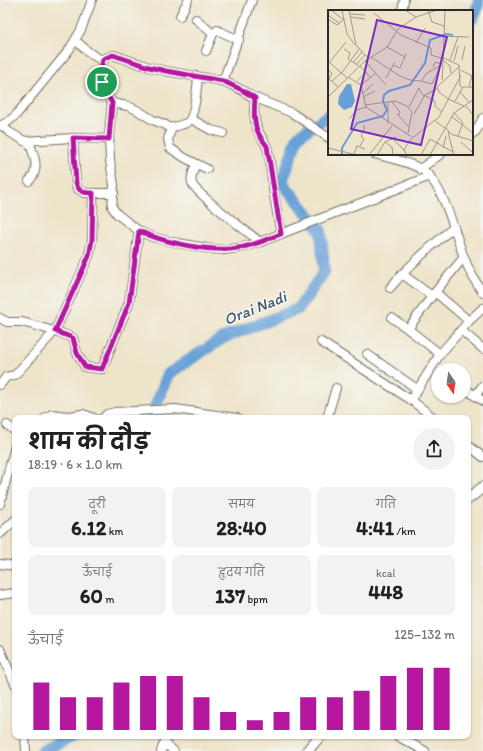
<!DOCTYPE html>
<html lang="hi">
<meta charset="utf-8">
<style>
:root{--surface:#fff;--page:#f2f2f2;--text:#222;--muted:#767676;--accent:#b5179e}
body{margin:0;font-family:Itim,"Playpen Sans Deva",sans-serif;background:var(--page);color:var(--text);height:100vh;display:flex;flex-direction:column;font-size:15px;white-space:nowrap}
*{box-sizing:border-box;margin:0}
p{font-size:13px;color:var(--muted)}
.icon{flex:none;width:22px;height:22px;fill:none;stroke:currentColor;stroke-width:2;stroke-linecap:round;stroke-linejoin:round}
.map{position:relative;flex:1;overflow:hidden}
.drawer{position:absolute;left:12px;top:415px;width:459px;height:324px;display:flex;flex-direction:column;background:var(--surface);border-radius:8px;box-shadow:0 1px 3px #0004}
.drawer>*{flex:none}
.needle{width:26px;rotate:167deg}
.tools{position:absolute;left:431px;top:363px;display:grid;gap:8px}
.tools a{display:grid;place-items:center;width:40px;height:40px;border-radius:50%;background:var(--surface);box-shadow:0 1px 3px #0004;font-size:20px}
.pin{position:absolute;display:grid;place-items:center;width:34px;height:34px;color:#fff;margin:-17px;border:2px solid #fff;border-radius:50%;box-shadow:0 1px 4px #0007}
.round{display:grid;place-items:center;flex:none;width:42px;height:42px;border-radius:21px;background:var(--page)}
.head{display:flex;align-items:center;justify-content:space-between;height:68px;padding:0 16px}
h1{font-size:22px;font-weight:700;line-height:30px}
.metrics{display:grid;grid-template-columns:repeat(3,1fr);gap:6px;height:68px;padding:4px 16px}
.metrics div{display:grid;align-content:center;border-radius:8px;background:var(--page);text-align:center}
.metrics b{font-size:20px;font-weight:700}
.metrics small{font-size:11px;font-weight:400}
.metrics p{font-size:11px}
.chart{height:112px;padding:8px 16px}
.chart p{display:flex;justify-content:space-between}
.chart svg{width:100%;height:72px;margin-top:4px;stroke:var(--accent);stroke-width:6}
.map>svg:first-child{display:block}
</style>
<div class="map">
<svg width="483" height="751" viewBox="0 0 483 751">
<rect width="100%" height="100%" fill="#f6f6f2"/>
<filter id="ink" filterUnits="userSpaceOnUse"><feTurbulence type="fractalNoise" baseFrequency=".025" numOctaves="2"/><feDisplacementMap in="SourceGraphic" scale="8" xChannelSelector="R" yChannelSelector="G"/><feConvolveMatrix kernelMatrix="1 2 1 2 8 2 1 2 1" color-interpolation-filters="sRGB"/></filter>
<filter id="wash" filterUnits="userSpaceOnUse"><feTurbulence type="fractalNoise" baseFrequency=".012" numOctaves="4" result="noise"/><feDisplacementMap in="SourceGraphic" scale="16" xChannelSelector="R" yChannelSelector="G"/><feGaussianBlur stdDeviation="0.9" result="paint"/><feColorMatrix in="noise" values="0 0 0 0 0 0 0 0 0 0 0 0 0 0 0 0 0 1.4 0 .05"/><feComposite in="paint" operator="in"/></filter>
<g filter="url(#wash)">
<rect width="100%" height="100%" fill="#eee4c9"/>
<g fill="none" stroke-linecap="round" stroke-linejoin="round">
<!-- river -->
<g stroke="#67a1d7" stroke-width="12">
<polyline points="472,19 476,12 479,0"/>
<polyline points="151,418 168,374 223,338 298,309 324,272 321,231 282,182 298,136 329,115"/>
<polyline points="42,751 74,736"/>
</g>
</g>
</g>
<g filter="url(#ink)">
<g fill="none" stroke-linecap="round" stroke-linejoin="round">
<!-- minor casing -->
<g stroke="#6f6c62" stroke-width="10">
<g id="minor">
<polyline points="402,11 404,0"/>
<polyline points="180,16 188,0"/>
<polyline points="196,19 213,34 217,30 239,40"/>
<path d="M75,40C81,45 95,60 103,59C107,58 110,56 113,55L149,67L166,71L223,81L242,90L251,96L292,113L329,138"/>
<polyline points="206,51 213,34"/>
<polyline points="103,59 102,65 103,87 112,103 109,135 110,161 114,185 112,207 117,214 139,231 152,237 178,243 211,249 224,250 239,248 260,242 430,176"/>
<polyline points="223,81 252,0"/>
<polyline points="255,98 254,111 255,120 257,129 267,147 269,156 274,195 281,234"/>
<polyline points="112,103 128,106 137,110 153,120 166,125 171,130 168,139 170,148 185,158 207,169"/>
<polyline points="191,119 211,130 223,133"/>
<path d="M2,125L9,132L30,144C35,158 40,170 29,181"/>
<polyline points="0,126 9,121 16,115 69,50 81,30 92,0"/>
<path d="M170,128C176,126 183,125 188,122C195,116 197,87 198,78"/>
<polyline points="472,134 476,131 483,118"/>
<polyline points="73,138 76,183 77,188 84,193 114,193"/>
<polyline points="24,141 73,138 109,139"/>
<path d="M374,154C389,158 407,161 421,169C442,181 455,232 463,255C468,268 475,282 483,293"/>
<path d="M196,164C194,170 190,177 192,183C194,192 249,233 260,242"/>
<polyline points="420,169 441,154"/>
<polyline points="402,274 432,296"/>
<path d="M390,288C409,265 431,246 454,227"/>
<polyline points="435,292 469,321"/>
<polyline points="0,318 7,322 22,322 61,333 73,338 77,353 85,367 102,369 129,303 139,231"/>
<polyline points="392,318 408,329 440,354"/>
<polyline points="408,329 432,296 464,257"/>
<polyline points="461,330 483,349"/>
<polyline points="321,342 411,400 434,418"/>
<polyline points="367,354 417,389"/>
<polyline points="0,385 6,377 15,375 55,331 89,256 92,240 93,193"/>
<polyline points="464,388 483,401"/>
<polyline points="475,396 483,385"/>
<polyline points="411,400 440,354 469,321 483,308"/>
<polyline points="45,418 52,414 68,416 83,414 94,418"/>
<polyline points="103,418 107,414 115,412 175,409 237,418"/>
<polyline points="327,418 336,388"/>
<polyline points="7,425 15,431"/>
<polyline points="468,445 483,457"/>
<polyline points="0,504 15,446"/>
<polyline points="0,534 15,520"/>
<polyline points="0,564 15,566"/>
<polyline points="0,595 15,593"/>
<polyline points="0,649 15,684"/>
<polyline points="25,736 26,751"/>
<polyline points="397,736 425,751"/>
<polyline points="165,744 174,751"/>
<polyline points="161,751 167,736"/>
</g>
</g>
<!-- tertiary casing -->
<g stroke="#6f6c62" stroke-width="12">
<g id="tertiary">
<polyline points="468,499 483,487"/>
<polyline points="307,751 320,736"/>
</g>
</g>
<!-- minor -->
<use href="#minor" stroke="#fff" stroke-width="8"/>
<!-- tertiary -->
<use href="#tertiary" stroke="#fff" stroke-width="10"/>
</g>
</g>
<g fill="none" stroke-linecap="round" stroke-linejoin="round" filter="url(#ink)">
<!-- route casing -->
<g stroke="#fff" stroke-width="8">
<path id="route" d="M113,55L149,67L166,71L223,81L242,90L255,98C254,110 253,125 260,136C262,140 265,143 267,146L281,234C267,239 253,246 238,248C212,253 162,242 139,231L129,303L102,369L85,367L77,353L73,338L55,331L89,256L92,240L93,193C83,193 79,192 76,183L73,138L109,139L112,103L103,87L102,65L103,59Z"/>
</g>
<!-- route -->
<use href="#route" stroke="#b5179e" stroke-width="5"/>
</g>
<g text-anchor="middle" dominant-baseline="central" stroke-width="3" stroke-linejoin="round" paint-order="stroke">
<!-- water labels -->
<g font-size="16" font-style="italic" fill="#435a70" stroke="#f6f6f2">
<text transform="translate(255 308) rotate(-22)">Orai Nadi</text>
</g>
</g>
<!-- overview -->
<g transform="translate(328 10)">
<rect width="145" height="145" fill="#eee4c9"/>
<path d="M19,74H23L27,91L24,97L16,100L10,94L11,86Z" fill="#67a1d7"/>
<path fill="none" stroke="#67a1d7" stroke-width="2" d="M14,145V138L29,113L55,106L59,100L55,91L56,85L61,81L82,75L97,53L102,30L118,24L125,25"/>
<path fill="none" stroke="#a09a8a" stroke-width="1" d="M3,0L16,10M14,0L19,24L27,35M21,0L28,35L40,48M77,0L88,7M100,0L104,12L116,16M46,3L73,25L103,38V45L116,49M22,4L37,5M0,5L11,13M23,7L37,9M0,9L9,15L15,10M115,26L141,27M88,33L97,18M59,37L77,47M16,39L22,43L20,49L31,56M43,47L70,65L82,70L93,71L99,63L115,54L117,0M116,48L131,55L132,76L135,78M115,50L122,56L123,63M122,50L130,27M134,50L137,36M37,51L58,75M126,51L130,36M1,52L19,68M1,53L18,32M25,53L34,42M28,55L37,45M65,55L72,58L78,44M32,56L43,68M105,57L107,52L114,54M0,60L4,63L0,71M133,60L144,66L141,76M13,64L31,39M20,67L33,75L38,97L84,127M58,68L67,52M1,69L10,77M114,70L115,55M4,71L13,63M29,71L38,62M93,71L104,74L112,57M33,75L47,64M132,82L141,92M35,83L45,74M0,87L37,51L59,37L70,19L88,7L109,0M35,87L47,81M120,89L111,82L109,77L132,56M120,89L136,96M127,91L135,77H145M64,92L72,102L71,105M37,95L67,91L79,96L84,102L80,123M137,95L145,105M81,97L91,78L94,84L107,91V96L114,102M126,103L135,113L130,126M69,104L81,117M86,104L97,85L109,79M124,107L145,123M21,109L29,100L38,97M107,111L117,118M60,113V92M118,118L123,124L145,131M120,122L126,145M66,130L76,140M57,132L68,127M133,132L144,142M32,136L36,129L33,126L37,117L35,115M0,138L29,145M115,138L118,126M26,144L29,136L37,139M41,145L64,116M49,145L57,132L64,137L65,145M79,145L76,140L82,130L111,107L133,65M93,145L102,129L125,142M102,145L126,103L145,90"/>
<path fill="#7b2cbf" fill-opacity="0.15" stroke="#7b2cbf" stroke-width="2" d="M49,10L119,27L93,135L23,119Z"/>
<rect width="145" height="145" fill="none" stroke="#2b2b2b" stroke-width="2"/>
</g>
</svg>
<div class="tools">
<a><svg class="needle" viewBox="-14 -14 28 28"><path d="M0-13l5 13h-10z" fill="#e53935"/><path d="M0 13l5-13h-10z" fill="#767676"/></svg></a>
</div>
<div class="pin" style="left:102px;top:82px;background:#1e9e55"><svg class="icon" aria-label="arrive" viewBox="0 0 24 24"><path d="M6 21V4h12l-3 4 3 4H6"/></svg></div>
<section class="drawer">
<div class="head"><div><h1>शाम की दौड़</h1><p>18:19 · 6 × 1.0 km</p></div><a class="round"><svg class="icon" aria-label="share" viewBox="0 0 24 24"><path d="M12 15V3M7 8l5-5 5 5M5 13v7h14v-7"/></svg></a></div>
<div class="metrics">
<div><p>दूरी</p><b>6.12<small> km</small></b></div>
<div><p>समय</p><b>28:40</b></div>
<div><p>गति</p><b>4:41<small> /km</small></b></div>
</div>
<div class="metrics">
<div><p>ऊँचाई</p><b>60<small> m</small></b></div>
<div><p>हृदय गति</p><b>137<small> bpm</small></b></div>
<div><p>kcal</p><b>448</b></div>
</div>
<div class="chart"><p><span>ऊँचाई</span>125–132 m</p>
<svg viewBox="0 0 160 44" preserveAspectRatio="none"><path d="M5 44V15M15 44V24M25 44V24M35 44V15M45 44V11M55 44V11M65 44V24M75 44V33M85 44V38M95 44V33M105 44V24M115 44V24M125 44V20M135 44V11M145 44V6M155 44V6"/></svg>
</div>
</section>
</div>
